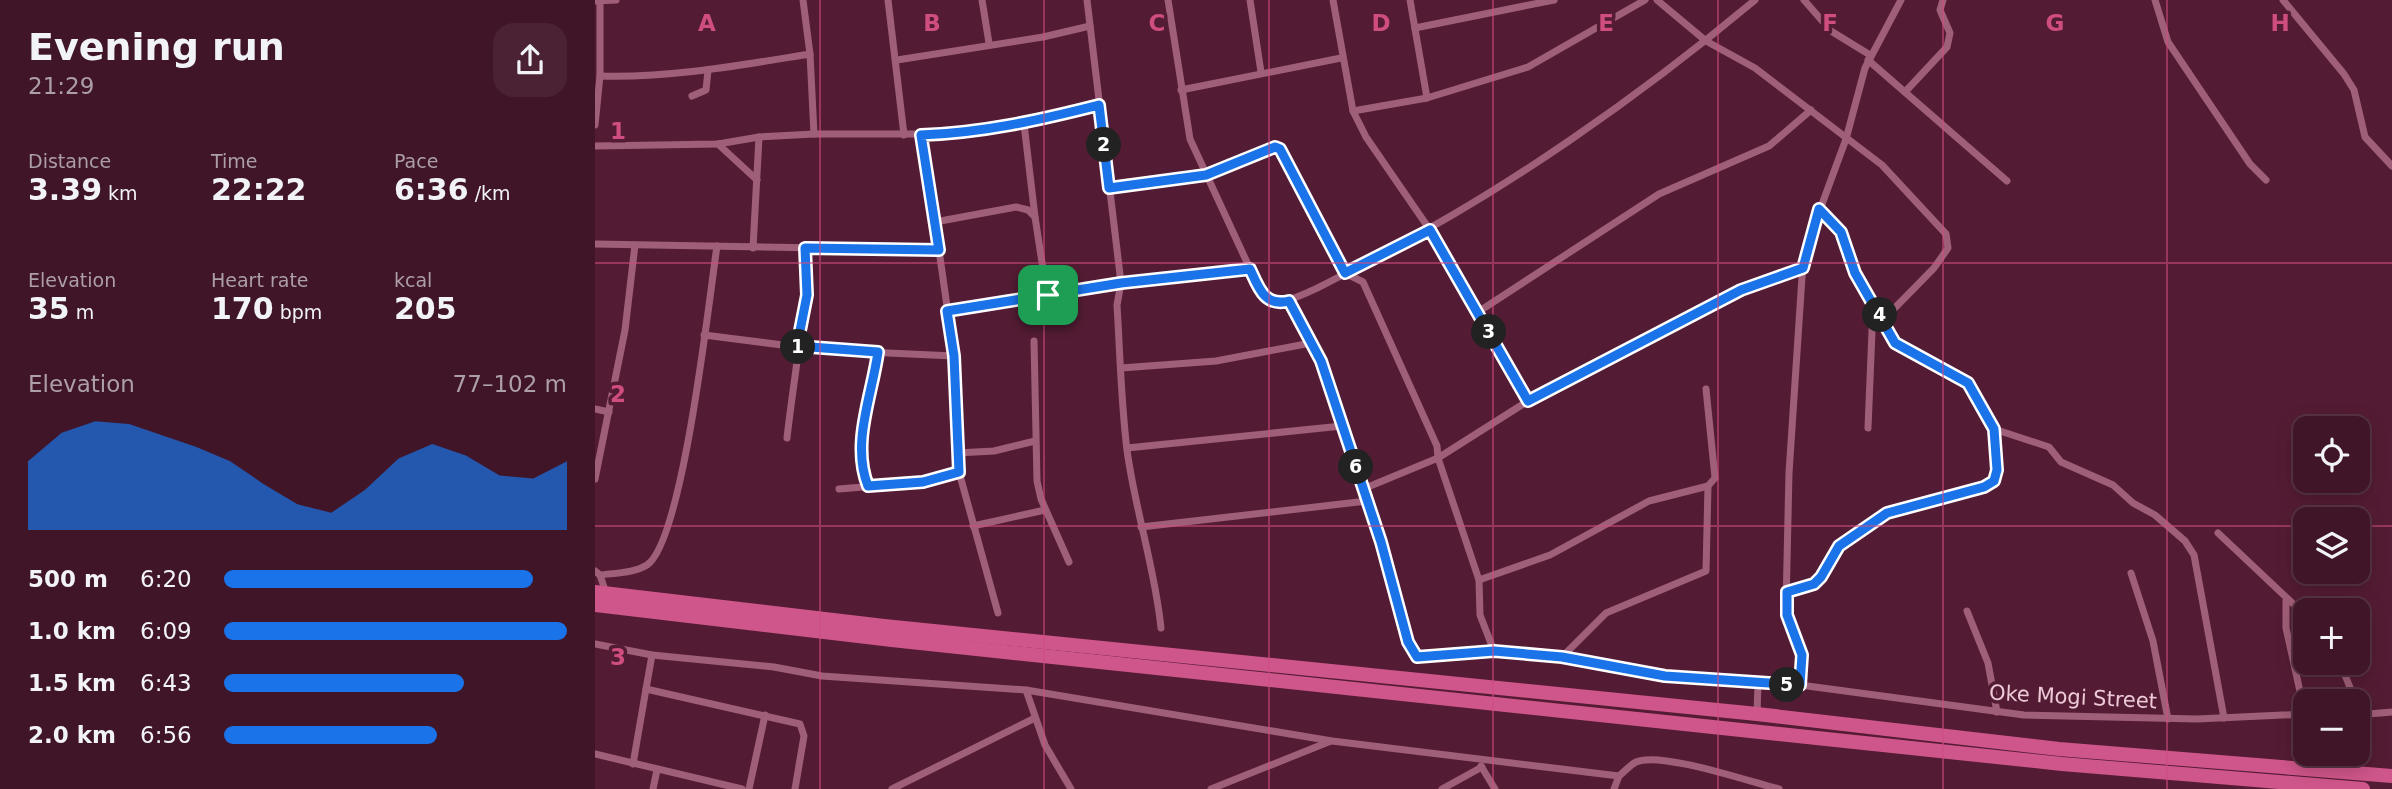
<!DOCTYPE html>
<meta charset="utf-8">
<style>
:root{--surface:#3f1527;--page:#4a2233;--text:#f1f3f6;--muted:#ad9fa7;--line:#583444;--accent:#1a73e8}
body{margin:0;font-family:"DejaVu Sans",sans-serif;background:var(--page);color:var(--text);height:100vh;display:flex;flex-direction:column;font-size:26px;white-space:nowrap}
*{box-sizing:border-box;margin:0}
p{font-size:23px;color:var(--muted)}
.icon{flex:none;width:38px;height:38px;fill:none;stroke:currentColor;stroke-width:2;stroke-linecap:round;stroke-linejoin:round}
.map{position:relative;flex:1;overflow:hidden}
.side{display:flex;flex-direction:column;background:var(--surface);width:595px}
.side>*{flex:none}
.fabs{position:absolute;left:1698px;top:416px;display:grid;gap:14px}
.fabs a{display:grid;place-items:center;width:77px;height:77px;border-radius:14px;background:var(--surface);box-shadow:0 4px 18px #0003,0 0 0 2px var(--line);font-size:35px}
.pin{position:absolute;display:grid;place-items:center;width:60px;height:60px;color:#fff;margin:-30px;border-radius:14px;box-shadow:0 4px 10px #0006}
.km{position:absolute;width:35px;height:35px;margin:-18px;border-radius:50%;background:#222;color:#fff;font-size:19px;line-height:35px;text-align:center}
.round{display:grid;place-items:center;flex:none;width:74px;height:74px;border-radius:21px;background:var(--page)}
.summary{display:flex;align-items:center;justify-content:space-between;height:119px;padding:0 28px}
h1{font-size:38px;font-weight:800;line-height:52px}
.figures{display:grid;grid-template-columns:repeat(3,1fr);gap:10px;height:119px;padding:7px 28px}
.figures div{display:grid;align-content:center}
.figures b{font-size:30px;font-weight:800}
.figures small{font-size:19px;font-weight:400}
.figures p{font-size:19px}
.chart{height:196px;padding:14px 28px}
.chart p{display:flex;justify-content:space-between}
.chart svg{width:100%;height:126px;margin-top:7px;fill:var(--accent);opacity:.7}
ul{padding:0 28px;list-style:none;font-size:23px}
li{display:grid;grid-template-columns:112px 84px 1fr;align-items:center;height:52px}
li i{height:18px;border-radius:9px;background:var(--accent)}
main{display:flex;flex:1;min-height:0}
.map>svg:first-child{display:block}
</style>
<main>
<section class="side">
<div class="summary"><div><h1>Evening run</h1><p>21:29</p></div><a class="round"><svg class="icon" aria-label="share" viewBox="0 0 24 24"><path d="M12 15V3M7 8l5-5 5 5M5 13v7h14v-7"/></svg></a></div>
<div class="figures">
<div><p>Distance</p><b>3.39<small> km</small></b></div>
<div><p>Time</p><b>22:22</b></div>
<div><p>Pace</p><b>6:36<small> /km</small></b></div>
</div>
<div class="figures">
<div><p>Elevation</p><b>35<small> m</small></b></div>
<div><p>Heart rate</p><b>170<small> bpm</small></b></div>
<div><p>kcal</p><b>205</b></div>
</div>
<div class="chart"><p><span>Elevation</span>77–102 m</p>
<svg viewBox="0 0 160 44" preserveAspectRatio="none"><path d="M0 44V20L10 10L20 6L30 7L40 11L50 15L60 20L70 28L80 35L90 38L100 30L110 19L120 14L130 18L140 25L150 26L160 20V44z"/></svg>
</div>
<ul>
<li><b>500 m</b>6:20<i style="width:90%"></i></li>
<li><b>1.0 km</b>6:09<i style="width:100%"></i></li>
<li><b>1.5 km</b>6:43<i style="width:70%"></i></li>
<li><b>2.0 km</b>6:56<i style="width:62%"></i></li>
</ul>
</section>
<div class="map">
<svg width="1797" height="789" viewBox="0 0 1797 789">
<rect width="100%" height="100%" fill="#541c34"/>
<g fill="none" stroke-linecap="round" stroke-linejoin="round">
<!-- street -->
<g stroke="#a05f78" stroke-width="7">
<polyline points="208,0 215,54 219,134"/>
<polyline points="293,0 309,135"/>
<polyline points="387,0 394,43"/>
<path d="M492,0L526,283L522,305C525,353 526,402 532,450C540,510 560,568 566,628"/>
<path d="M573,0L595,139L662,284L672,300L681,304C714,295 747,275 777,259C909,192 1046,95 1160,0"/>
<polyline points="655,0 666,72"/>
<polyline points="738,0 758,111 771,137 835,230 933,401"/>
<polyline points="815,0 832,98"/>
<polyline points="1062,0 1111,41 1160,68 1287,165 1351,234 1353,248 1339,268 1288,320"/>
<polyline points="1209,0 1236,31 1275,55"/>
<polyline points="1560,0 1573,42 1655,164 1671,180"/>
<polyline points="1688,0 1749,74 1759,90 1770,137 1797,166"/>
<polyline points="0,1 21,0"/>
<polyline points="820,28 959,0"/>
<polyline points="302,60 448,37 495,26"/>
<polyline points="1273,60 1412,181"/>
<path d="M5,76C76,78 146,65 215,54"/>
<polyline points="586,90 746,58"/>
<polyline points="1310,92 1352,47 1355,33 1345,10 1348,0"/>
<polyline points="97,96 111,90 113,70"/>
<polyline points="758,111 832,98 933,67 1050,0"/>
<polyline points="429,124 440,217"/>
<polyline points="0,125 5,76 5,1"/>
<polyline points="326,135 344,250"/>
<polyline points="123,144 162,180"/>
<polyline points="0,146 123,144 164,137 219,134 357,134 429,124 504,105"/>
<polyline points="514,188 611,175 671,150 679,147 685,149 750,273 768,282 842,446 843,458 884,580 955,555 1054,501 1113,486"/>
<polyline points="1224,209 1246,232 1260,273 1300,343 1373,383 1399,429 1454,447 1466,462 1518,485 1538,503 1560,515 1590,541 1599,555 1629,718"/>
<polyline points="340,222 421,207 433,210 440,217 452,295"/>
<polyline points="0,244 344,250 359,356 359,422 364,472 403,613"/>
<polyline points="158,248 164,137"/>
<polyline points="694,301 725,361 786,542 813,642 822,657 899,651 967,657 1070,676 1205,685 1429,715 1602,719 1710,714 1691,628 1691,601"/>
<polyline points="352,311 526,283 655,269"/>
<polyline points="883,312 1064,194 1174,146 1216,110"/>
<polyline points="109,335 227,350 359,356"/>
<polyline points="439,341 442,481 446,499 474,562"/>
<polyline points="526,368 621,361 716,343"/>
<polyline points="0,409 14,412"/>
<polyline points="1273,428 1278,307"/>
<path d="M192,438C199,375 212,312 210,248"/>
<polyline points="532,448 747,426"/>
<polyline points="362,453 399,451 440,441"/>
<polyline points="0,479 30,330 40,245"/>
<path d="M273,487C256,443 277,396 283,352"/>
<polyline points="244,489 328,482 364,472"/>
<polyline points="768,489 843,458 933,401 1146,290 1208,268"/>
<polyline points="378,526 450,510"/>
<polyline points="546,527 772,501"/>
<polyline points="1623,533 1710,615"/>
<polyline points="0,571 5,575 11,593"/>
<polyline points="1536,573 1558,641 1573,719"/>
<path d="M5,575C20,573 39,573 52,565C88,541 114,299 122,246"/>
<polyline points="884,580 885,615 899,651"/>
<path d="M1192,592L1218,584L1226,577L1244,546L1292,513L1389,487C1409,475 1401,450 1399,429"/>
<polyline points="1372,611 1393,663 1402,712"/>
<path d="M0,644L57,655L179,667L227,676L431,690L737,741L1024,776C1029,772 1035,765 1041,762C1065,751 1155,782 1184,789"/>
<polyline points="57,655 51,689 205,724 209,736 200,789"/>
<polyline points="967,657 1011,613 1111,571 1113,486 1120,478 1111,389"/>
<polyline points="1745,663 1761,702"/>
<polyline points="1205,685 1207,655 1191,606 1194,473 1207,277 1212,245 1251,139 1270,68 1306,0"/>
<polyline points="431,690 450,745 476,789"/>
<polyline points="1162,714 1163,684"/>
<polyline points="1762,715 1797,712"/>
<polyline points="0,754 147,789"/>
<polyline points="38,764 51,689"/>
<polyline points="886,766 900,789"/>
<polyline points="58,789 62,770"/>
<polyline points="154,789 170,715"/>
<polyline points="297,789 440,718"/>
<polyline points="616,789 736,741"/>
<polyline points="847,789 887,767"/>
<polyline points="1019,789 1024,776"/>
</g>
<!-- highway -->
<g stroke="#cf568a" stroke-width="14">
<polyline points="0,592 289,626 1162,714 1464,749 1797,776"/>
<polyline points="0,605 297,640 1467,764 1768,789"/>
</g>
</g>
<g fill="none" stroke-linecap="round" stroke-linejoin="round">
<!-- route casing -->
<g stroke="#fff" stroke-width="14">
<path id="route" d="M504,105L514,188L611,175L680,147L685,149L750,273L835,230L933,401L1146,290L1208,268L1224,209L1246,232L1260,273L1300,343L1373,383L1399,429L1402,470L1399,481L1389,487L1292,513L1244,546L1226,577L1219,584L1192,592V615L1207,655L1205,685L1070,676L967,657L899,651L822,657L813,642L786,542L726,361L694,301C670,307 664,289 655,269L526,283L352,311L359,356L364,472L328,482L273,486C256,443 277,396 283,352L202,346L212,295L210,248L344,250L326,135C387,133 445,120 504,105Z"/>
</g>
<!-- route -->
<use href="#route" stroke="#1a73e8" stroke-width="9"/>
</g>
<!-- grid -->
<path fill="none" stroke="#cf4d80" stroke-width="2" stroke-opacity="0.55" d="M225,0V789M449,0V789M674,0V789M898,0V789M1123,0V789M1348,0V789M1572,0V789M0,263H1797M0,526H1710M1762,526H1797"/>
<g text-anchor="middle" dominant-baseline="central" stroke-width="7" stroke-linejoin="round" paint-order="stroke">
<!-- street labels -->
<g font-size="21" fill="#eecad6" stroke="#541c34">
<text transform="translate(1478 697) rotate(3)">Oke Mogi Street</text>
</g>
</g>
<g font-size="23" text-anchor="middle" font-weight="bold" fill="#cf4d80" stroke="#541c34" stroke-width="7" stroke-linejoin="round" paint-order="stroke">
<text x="112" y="31">A</text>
<text x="337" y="31">B</text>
<text x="562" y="31">C</text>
<text x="786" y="31">D</text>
<text x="1011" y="31">E</text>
<text x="1235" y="31">F</text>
<text x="1460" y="31">G</text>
<text x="1685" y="31">H</text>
<text x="23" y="139">1</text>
<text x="23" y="402">2</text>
<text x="23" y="665">3</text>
</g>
</svg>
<div class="fabs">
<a><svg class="icon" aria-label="locate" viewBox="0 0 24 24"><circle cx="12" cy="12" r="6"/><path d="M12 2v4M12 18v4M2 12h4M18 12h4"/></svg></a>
<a><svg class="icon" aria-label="layers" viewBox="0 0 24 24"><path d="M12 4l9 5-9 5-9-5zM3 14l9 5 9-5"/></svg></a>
<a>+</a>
<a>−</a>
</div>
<div class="pin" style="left:453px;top:295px;background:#1e9e55"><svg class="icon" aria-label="arrive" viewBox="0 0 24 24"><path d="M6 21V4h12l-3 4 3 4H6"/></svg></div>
<b class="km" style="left:203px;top:347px">1</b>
<b class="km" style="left:509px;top:145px">2</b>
<b class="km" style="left:894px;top:332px">3</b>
<b class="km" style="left:1285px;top:315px">4</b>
<b class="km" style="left:1192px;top:685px">5</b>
<b class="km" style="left:761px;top:467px">6</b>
</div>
</main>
